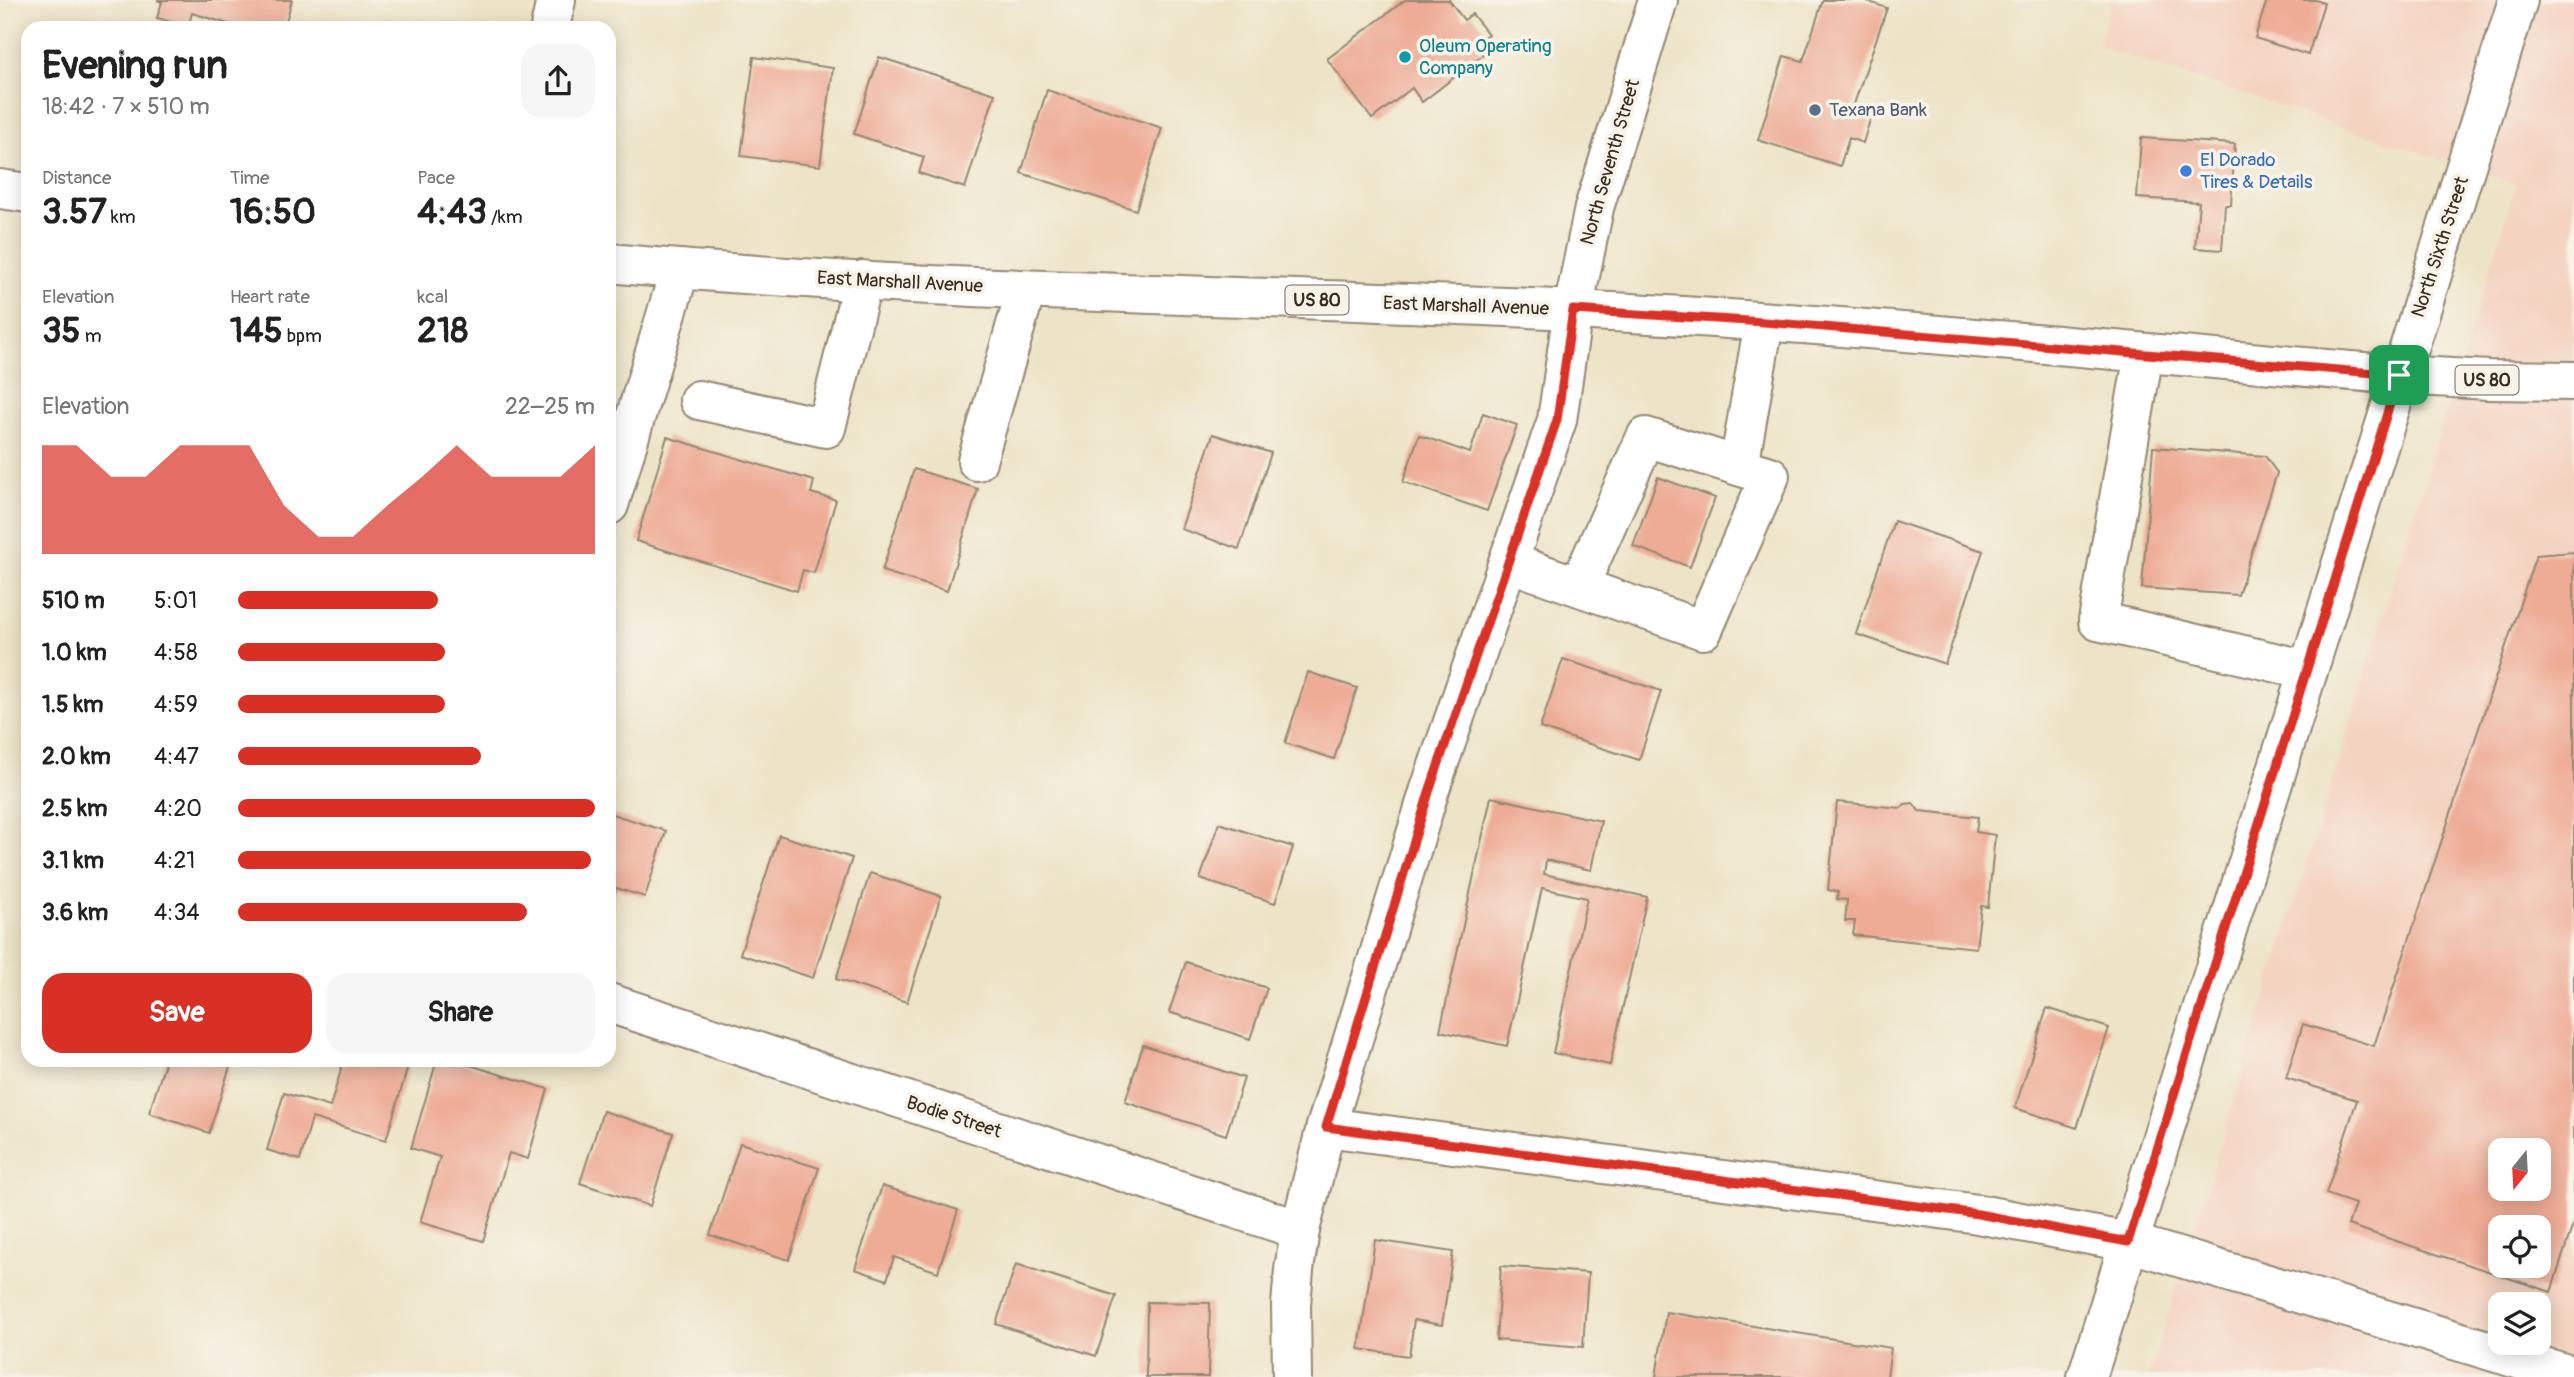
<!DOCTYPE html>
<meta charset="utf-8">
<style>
:root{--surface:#fff;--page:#f6f6f6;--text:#222;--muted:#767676;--accent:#d93025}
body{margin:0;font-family:Pangolin,sans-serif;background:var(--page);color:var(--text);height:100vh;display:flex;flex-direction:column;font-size:26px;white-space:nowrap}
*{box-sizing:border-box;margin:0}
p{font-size:23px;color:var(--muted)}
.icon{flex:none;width:38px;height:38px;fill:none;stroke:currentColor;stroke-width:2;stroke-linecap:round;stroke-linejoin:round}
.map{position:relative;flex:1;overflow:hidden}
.sheet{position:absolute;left:21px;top:21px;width:595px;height:1046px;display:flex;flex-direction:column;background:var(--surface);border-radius:21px;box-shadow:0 4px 18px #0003}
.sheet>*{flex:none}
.needle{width:46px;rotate:198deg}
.fabs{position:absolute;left:2488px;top:1138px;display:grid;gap:14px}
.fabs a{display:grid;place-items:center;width:63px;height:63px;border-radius:14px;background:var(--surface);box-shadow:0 4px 18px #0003;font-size:35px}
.pin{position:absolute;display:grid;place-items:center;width:60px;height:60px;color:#fff;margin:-30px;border-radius:14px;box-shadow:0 4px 10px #0006}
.round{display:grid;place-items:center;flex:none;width:74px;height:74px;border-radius:21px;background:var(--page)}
.headline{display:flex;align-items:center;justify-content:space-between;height:119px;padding:0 21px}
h1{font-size:38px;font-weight:700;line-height:52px}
.metrics{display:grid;grid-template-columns:repeat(3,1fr);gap:10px;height:119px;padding:7px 21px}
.metrics div{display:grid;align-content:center}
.metrics b{font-size:35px;font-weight:700}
.metrics small{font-size:19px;font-weight:400}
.metrics p{font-size:19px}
.chart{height:196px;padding:14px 21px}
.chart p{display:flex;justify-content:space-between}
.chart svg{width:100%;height:126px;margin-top:7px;fill:var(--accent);opacity:.7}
.button{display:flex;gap:14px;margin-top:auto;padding:14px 21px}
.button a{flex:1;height:80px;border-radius:21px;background:var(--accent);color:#fff;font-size:28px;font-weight:700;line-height:80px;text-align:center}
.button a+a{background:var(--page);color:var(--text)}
ul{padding:0 21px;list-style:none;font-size:23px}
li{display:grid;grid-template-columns:112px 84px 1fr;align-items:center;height:52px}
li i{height:18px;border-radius:9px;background:var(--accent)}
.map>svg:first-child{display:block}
</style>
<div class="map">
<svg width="2574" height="1377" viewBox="0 0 2574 1377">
<rect width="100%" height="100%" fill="#f7f3e8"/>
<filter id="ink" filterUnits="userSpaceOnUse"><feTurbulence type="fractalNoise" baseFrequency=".0143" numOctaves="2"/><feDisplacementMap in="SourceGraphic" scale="14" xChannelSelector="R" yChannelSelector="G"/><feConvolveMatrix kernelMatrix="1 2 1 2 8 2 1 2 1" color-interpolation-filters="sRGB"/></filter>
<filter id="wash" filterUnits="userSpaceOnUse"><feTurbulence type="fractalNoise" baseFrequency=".00686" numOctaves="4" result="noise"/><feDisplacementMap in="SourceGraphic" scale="28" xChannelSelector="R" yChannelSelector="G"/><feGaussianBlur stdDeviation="1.57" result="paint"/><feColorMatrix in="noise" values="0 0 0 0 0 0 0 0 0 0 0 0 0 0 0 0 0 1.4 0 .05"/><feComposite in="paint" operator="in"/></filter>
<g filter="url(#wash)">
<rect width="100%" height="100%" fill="#ede4c7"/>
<!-- built -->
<path fill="#f4d3c1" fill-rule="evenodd" d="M2112,0H2574V1377H2149L2516,184L2098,46ZM2501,1150H2539V1188H2501ZM2501,1227H2539V1265H2501ZM2501,1304H2539V1342H2501Z"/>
<g id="blocks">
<!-- building -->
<g fill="#eeac95" fill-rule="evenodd">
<polygon points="157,0 292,0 284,28 242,28 192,13 188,27 157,18 162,2"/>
<polygon points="1405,0 1449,0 1464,20 1472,14 1488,34 1474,44 1483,55 1422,102 1412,88 1372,119 1327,59"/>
<polygon points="1823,0 1864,0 1887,8 1853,107 1872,113 1863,143 1849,138 1840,166 1758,140 1784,56 1803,61"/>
<polygon points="2267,0 2316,0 2324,3 2308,55 2255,38"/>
<polygon points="754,57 833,68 820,166 741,156"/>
<polygon points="879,57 995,94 965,188 919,173 924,157 854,134"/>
<polygon points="1047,90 1162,128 1136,210 1021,173"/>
<polygon points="2141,138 2235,144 2231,205 2225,205 2222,250 2195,248 2199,202 2137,198"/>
<polygon points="1483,413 1517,425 1487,511 1403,482 1419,435 1470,453"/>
<polygon points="1213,434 1271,453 1239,549 1181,529"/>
<polygon points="667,437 814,481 811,493 836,500 814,573 803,570 797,591 636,541"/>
<polygon points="2153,447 2265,456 2277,473 2238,595 2142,588"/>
<polygon points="914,469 978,489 947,591 882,571"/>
<polygon points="1658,477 1715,498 1690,567 1633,546"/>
<polygon points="1894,521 1983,551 1945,664 1856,634"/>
<path d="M2574,552V1221L2551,1292L2348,1225L2355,1204L2326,1194L2357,1100L2286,1078L2303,1024L2374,1046L2536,555ZM2501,1150H2539V1188H2501ZM2501,1227H2539V1265H2501Z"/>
<polygon points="1563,659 1661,691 1639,760 1540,728"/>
<polygon points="1308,672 1357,688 1334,759 1285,743"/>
<polygon points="1491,797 1601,821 1591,870 1546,860 1544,874 1647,897 1610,1065 1553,1053 1587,898 1542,888 1507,1046 1440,1031"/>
<polygon points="1837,802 1901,808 1905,804 1913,803 1919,811 1978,817 1976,832 1995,835 1988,907 1981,906 1976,948 1853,935 1855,921 1845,921 1847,900 1837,899 1838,892 1828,890"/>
<polygon points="609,813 666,831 645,897 616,888 610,909"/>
<polygon points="1219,823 1293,847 1275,903 1200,879"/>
<polygon points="779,835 852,858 813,978 740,954"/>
<polygon points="870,873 941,896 907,1002 836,979"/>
<polygon points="1186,962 1267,988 1250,1039 1169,1012"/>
<polygon points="2047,1008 2109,1028 2077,1128 2015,1108"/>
<polygon points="1143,1045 1244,1078 1226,1135 1125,1102"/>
<polygon points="166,1060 232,1060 209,1133 149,1113"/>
<polygon points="344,1060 410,1060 386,1140 312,1118 300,1160 267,1150 284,1093 330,1107"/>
<polygon points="437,1060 453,1060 548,1089 528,1159 509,1153 483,1241 420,1222 440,1157 411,1148"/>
<polygon points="603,1111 673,1133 650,1206 580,1183"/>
<polygon points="740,1143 819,1168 789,1260 710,1235"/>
<polygon points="882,1186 958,1210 938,1272 894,1257 887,1280 855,1269"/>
<polygon points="1375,1240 1453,1252 1442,1325 1414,1320 1409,1356 1359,1349"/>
<polygon points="1016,1264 1116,1296 1096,1356 996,1324"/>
<polygon points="1501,1266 1588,1273 1583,1347 1496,1340"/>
<polygon points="1147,1302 1210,1303 1208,1377 1146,1377"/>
<polygon points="1666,1312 1891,1348 1887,1377 1656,1377"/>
</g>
</g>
</g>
<g filter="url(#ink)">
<use href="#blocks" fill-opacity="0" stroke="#948772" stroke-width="2"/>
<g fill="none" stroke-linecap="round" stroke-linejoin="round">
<!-- minor casing -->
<g stroke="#948772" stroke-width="42">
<g id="minor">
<polyline points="550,28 556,0"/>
<polyline points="2144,353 2098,621 2308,670"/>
<polyline points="699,400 826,428 863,280"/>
<polyline points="977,461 1026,290"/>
<polyline points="1739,466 1764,322"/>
<polyline points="609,505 680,269"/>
<polyline points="1508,562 1703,630 1770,476 1646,437 1579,586"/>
<polyline points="609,1003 1300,1230"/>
<polyline points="1326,1127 1978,1214 2128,1242 2574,1376"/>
<polyline points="1292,1377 1291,1305 1294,1270 1300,1230 1326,1127 1430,789 1557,420 1573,310 1594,208 1658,0"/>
<polyline points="2087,1377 2518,0"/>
</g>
</g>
<!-- major casing -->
<g stroke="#948772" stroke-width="42">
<g id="major">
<polyline points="0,189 28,193"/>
<path d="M609,263C929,293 1251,294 1572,310C1848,323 2124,352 2399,375L2489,380L2574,381"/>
</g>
</g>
<!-- minor -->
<use href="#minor" stroke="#fff" stroke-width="38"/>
<!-- major -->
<use href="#major" stroke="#fff" stroke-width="38"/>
</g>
</g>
<g fill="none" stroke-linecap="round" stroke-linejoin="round" filter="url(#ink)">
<!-- route casing -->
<g stroke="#fff" stroke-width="14">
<polygon id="route" points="1573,310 1764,322 2399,375 2128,1242 1978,1214 1326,1127 1430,789 1557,420"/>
</g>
<!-- route -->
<use href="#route" stroke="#d93025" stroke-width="9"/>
</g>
<!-- markers -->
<circle fill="#0f9aa8" stroke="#f7f3e8" stroke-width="2.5" cx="1405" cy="57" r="7"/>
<circle fill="#5c6f8a" stroke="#f7f3e8" stroke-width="2.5" cx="1815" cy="110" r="7"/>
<circle fill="#3f7fe0" stroke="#f7f3e8" stroke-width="2.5" cx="2186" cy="171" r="7"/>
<g text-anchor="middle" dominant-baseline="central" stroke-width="7" stroke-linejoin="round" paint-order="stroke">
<!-- shield labels -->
<g fill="#f7f3e8" stroke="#73665b" stroke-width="2">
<rect x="1285.5" y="285.5" width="63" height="29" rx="5"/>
<rect x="2455.5" y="365.5" width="63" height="29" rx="5"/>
</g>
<g font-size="18" font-weight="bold" fill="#3b2a1e">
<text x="1317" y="300">US 80</text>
<text x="2487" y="380">US 80</text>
</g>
<!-- culture labels -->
<g font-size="19" fill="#0d838f" stroke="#f7f3e8" text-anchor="start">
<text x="1419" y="46">Oleum Operating<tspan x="1419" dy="22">Company</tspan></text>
</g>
<!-- service labels -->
<g font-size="19" fill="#4e5e75" stroke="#f7f3e8" text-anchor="start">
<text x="1829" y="110">Texana Bank</text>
</g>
<!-- shop labels -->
<g font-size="19" fill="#366cbe" stroke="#f7f3e8" text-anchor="start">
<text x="2200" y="160">El Dorado<tspan x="2200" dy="22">Tires &amp; Details</tspan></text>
</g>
<!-- street labels -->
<g font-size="19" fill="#3b2a1e" stroke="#f7f3e8">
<text transform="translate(1610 162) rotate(-74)">North Seventh Street</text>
<text transform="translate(2440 247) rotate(-72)">North Sixth Street</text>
<text transform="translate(900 282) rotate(3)">East Marshall Avenue</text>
<text transform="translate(1466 306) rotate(2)">East Marshall Avenue</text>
<text transform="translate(954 1117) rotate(18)">Bodie Street</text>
</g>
</g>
</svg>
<div class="fabs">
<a><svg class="needle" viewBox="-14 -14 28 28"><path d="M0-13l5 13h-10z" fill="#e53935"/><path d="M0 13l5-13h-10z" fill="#767676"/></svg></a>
<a><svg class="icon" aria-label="locate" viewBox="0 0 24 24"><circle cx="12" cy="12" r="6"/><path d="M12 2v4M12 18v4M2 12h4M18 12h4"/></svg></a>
<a><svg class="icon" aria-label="layers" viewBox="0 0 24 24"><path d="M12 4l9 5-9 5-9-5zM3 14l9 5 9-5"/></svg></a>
</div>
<div class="pin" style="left:2399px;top:375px;background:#1e9e55"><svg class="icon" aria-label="arrive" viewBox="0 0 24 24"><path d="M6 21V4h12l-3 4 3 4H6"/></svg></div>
<section class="sheet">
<div class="headline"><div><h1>Evening run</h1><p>18:42 · 7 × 510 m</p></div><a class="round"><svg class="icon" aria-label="share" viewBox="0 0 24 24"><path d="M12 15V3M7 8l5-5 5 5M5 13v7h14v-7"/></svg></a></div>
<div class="metrics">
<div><p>Distance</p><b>3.57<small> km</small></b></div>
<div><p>Time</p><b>16:50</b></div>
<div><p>Pace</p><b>4:43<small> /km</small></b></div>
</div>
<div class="metrics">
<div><p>Elevation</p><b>35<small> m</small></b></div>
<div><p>Heart rate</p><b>145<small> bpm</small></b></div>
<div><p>kcal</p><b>218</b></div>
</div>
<div class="chart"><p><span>Elevation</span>22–25 m</p>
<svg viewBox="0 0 160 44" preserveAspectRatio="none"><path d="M0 44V6L10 6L20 17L30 17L40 6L50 6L60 6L70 27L80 38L90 38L100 27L110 17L120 6L130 17L140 17L150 17L160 6V44z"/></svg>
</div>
<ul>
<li><b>510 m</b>5:01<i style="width:56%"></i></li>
<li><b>1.0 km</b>4:58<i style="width:58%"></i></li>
<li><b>1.5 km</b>4:59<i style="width:58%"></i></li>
<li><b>2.0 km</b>4:47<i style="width:68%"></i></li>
<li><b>2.5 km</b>4:20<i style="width:100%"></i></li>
<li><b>3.1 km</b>4:21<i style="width:99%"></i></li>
<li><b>3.6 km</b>4:34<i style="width:81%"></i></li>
</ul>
<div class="button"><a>Save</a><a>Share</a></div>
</section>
</div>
